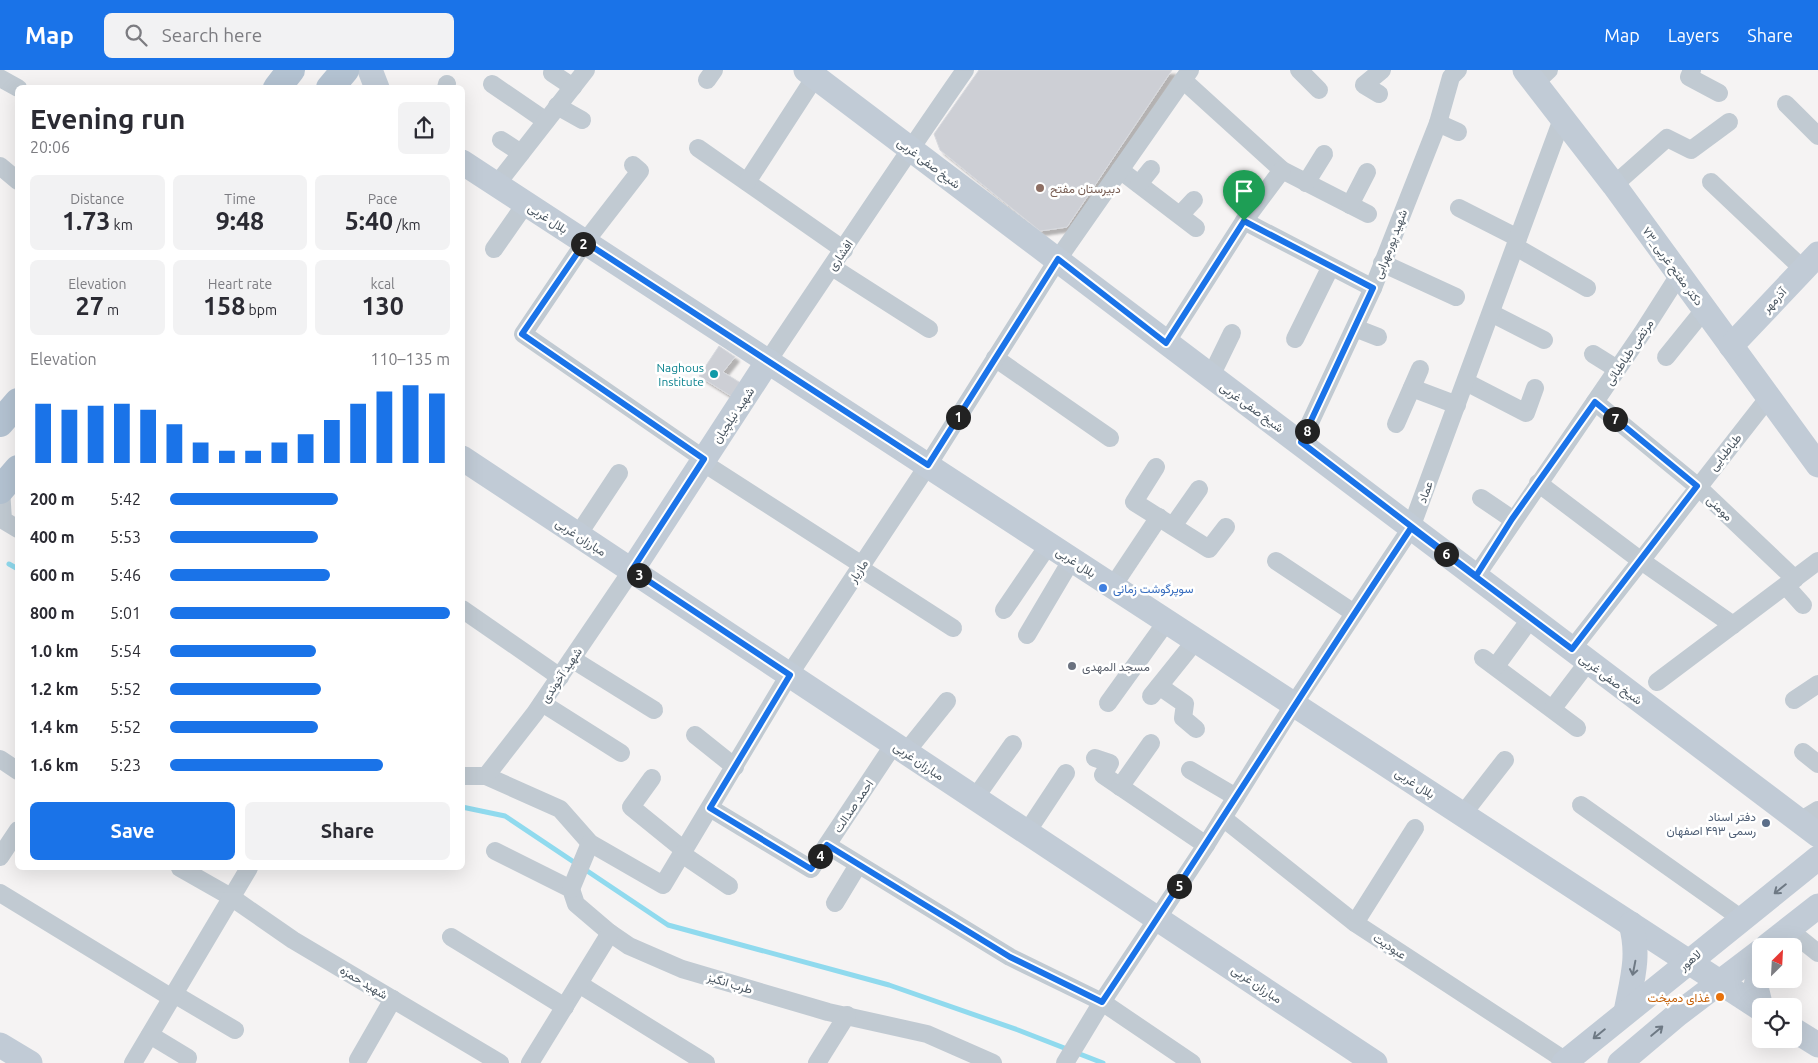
<!DOCTYPE html>
<meta charset="utf-8">
<style>
:root{--surface:#fff;--page:#f2f2f3;--text:#2b2b33;--muted:#7c7c81;--accent:#1a73e8}
body{margin:0;font-family:Ubuntu,Vazirmatn,sans-serif;background:var(--page);color:var(--text);height:100vh;display:flex;flex-direction:column;font-size:19px;white-space:nowrap}
*{box-sizing:border-box;margin:0}
p{font-size:16px;color:var(--muted)}
.icon{flex:none;width:28px;height:28px;fill:none;stroke:currentColor;stroke-width:2;stroke-linecap:round;stroke-linejoin:round}
.map{position:relative;flex:1;overflow:hidden}
.drawer{position:absolute;left:15px;top:15px;width:450px;height:785px;display:flex;flex-direction:column;background:var(--surface);border-radius:8px;box-shadow:0 5px 20px #0002}
.drawer>*{flex:none}
.needle{width:32px;rotate:24deg}
.controls{position:absolute;left:1752px;top:868px;display:grid;gap:10px}
.controls a{display:grid;place-items:center;width:50px;height:50px;border-radius:8px;background:var(--surface);box-shadow:0 5px 20px #0002;font-size:25px}
.pin{position:absolute;display:grid;place-items:center;width:42px;height:42px;color:#fff;margin:-51px -21px;border-radius:50% 50% 50% 0;rotate:-45deg;box-shadow:0 0 5px #0007}
.pin .icon{rotate:45deg}
.km{position:absolute;width:25px;height:25px;margin:-12px;border-radius:50%;background:#222;color:#fff;font-size:14px;line-height:25px;text-align:center}
.round{display:grid;place-items:center;flex:none;width:52px;height:52px;border-radius:8px;background:var(--page)}
.headline{display:flex;align-items:center;justify-content:space-between;height:85px;padding:0 15px}
h1{font-size:28px;font-weight:700;line-height:38px}
.metrics{display:grid;grid-template-columns:repeat(3,1fr);gap:8px;height:85px;padding:5px 15px}
.metrics div{display:grid;align-content:center;border-radius:8px;background:var(--page);text-align:center}
.metrics b{font-size:25px;font-weight:700}
.metrics small{font-size:14px;font-weight:400}
.metrics p{font-size:14px}
.chart{height:140px;padding:10px 15px}
.chart p{display:flex;justify-content:space-between}
.chart svg{width:100%;height:90px;margin-top:5px;stroke:var(--accent);stroke-width:6}
.cta{display:flex;gap:10px;margin-top:auto;padding:10px 15px}
.cta a{flex:1;height:58px;border-radius:8px;background:var(--accent);color:#fff;font-size:20px;font-weight:700;line-height:58px;text-align:center}
.cta a+a{background:var(--page);color:var(--text)}
ul{padding:0 15px;list-style:none;font-size:16px}
li{display:grid;grid-template-columns:80px 60px 1fr;align-items:center;height:38px}
li i{height:12px;border-radius:6px;background:var(--accent)}
header{display:flex;align-items:center;gap:30px;box-sizing:border-box;height:70px;padding:0 25px;background:var(--accent);color:#fff}
header strong{font-size:24px}
nav{display:flex;gap:28px;margin-inline-start:auto;font-size:18px}
.search{width:350px;height:45px;background:var(--page);display:flex;align-items:center;gap:12px;box-sizing:border-box;padding:0 18px;border-radius:8px;color:var(--muted);font-size:19px}
.map>svg:first-child{display:block}
</style>
<header>
<strong>Map</strong>
<div class="search"><svg class="icon" aria-label="search" viewBox="0 0 24 24"><circle cx="10" cy="10" r="6"/><path d="M15 15l6 6"/></svg>Search here</div>
<nav><a>Map</a><a>Layers</a><a>Share</a></nav>
</header>
<div class="map">
<svg width="1818" height="993" viewBox="0 0 1818 993">
<defs>
<filter id="shadow"><feDropShadow dx="4.5" dy="4.5" stdDeviation="1" flood-color="#0004"/></filter>
</defs>
<rect width="100%" height="100%" fill="#f5f3f3"/>
<g fill="none" stroke-linecap="round" stroke-linejoin="round">
<!-- stream -->
<g stroke="#90daee" stroke-width="5">
<polyline points="9,494 18,499"/>
<polyline points="462,737 505,746 668,855 889,915 1018,960 1103,993"/>
</g>
</g>
<!-- building -->
<g fill="#cdcfd5" stroke="#d7d9de" filter="url(#shadow)">
<polygon points="979,0 1172,0 1067,157 1040,161 940,80 934,64"/>
<polygon points="719,276 735,287 723,302 747,317 739,331 699,306"/>
</g>
<g fill="none" stroke-linecap="round" stroke-linejoin="round">
<!-- street -->
<g stroke="#c1cad2" stroke-width="18">
<polyline points="1299,0 1319,20"/>
<polyline points="1692,0 1689,7 1719,23"/>
<polyline points="552,3 573,17"/>
<polyline points="0,8 18,18"/>
<polyline points="707,10 714,0"/>
<polyline points="1183,10 1282,100 1368,144"/>
<polyline points="1535,13 1549,0"/>
<polyline points="492,14 546,51"/>
<polyline points="446,18 447,14"/>
<polyline points="1379,24 1364,15 1382,0"/>
<polyline points="1786,34 1818,66"/>
<polyline points="557,36 582,50"/>
<polyline points="1438,53 1458,62"/>
<polyline points="501,70 521,83"/>
<polyline points="698,78 844,180"/>
<polyline points="633,95 640,101 585,172 523,264 704,389"/>
<polyline points="0,96 18,111"/>
<polyline points="1120,100 1196,158"/>
<polyline points="747,112 815,7"/>
<polyline points="1711,112 1803,199"/>
<polyline points="1306,113 1324,84"/>
<polyline points="497,114 586,0"/>
<polyline points="1139,114 1151,99"/>
<polyline points="1614,115 1667,68 1691,80 1729,52"/>
<polyline points="1350,135 1367,102"/>
<polyline points="1459,138 1518,168"/>
<polyline points="1180,145 1194,130"/>
<polyline points="1244,151 1373,218"/>
<polyline points="1516,177 1587,218"/>
<polyline points="494,179 526,133"/>
<polyline points="1382,193 1456,227"/>
<polyline points="832,197 929,259"/>
<polyline points="1491,243 1544,270"/>
<polyline points="1355,258 1378,267"/>
<polyline points="1295,269 1330,198"/>
<polyline points="1166,273 1244,151 1282,100"/>
<polyline points="1593,284 1617,299"/>
<polyline points="1666,287 1704,240"/>
<polyline points="995,288 1110,368"/>
<path d="M768,291C833,194 898,96 965,0"/>
<polyline points="1211,306 1232,263"/>
<polyline points="1466,312 1526,343 1535,318"/>
<polyline points="1412,318 1457,335"/>
<polyline points="1595,332 1697,416 1795,509"/>
<polyline points="1396,354 1420,299"/>
<polyline points="1301,372 1373,218 1438,53 1451,7 1458,0"/>
<polyline points="702,392 862,495"/>
<polyline points="1156,397 1134,432 1209,479 1226,457"/>
<polyline points="1538,413 1640,490 1733,555"/>
<polyline points="1,419 3,450 18,459"/>
<polyline points="1481,428 1512,449"/>
<polyline points="1173,456 1199,419"/>
<polyline points="578,465 619,403"/>
<polyline points="1276,491 1354,543"/>
<polyline points="860,498 953,558"/>
<polyline points="1476,506 1642,263 1679,205"/>
<polyline points="1113,516 1159,447"/>
<polyline points="1786,516 1803,535"/>
<polyline points="462,539 560,607"/>
<polyline points="1004,540 1049,474"/>
<polyline points="1027,565 1072,489"/>
<polyline points="1572,579 1769,327"/>
<polyline points="1483,588 1577,658"/>
<polyline points="572,589 654,640"/>
<polyline points="1496,596 1531,548"/>
<polyline points="1657,612 1818,491"/>
<polyline points="1159,616 1185,634 1183,648 1196,659"/>
<polyline points="1151,626 1196,570"/>
<polyline points="1794,630 1818,614"/>
<polyline points="542,633 621,683"/>
<polyline points="1108,633 1167,551"/>
<polyline points="1553,638 1588,592"/>
<polyline points="695,665 735,697"/>
<polyline points="906,682 947,631"/>
<polyline points="1803,682 1818,694"/>
<polyline points="1095,688 1110,693 1103,705 1206,775"/>
<polyline points="0,689 18,701"/>
<polyline points="1190,700 1236,727"/>
<polyline points="462,706 486,706 560,739 590,773 663,815 789,605 928,395 1058,189 1190,0"/>
<polyline points="486,706 535,643 632,500"/>
<polyline points="652,708 631,737 684,780"/>
<polyline points="1120,717 1151,673"/>
<polyline points="975,728 1013,674"/>
<polyline points="1581,735 1742,849"/>
<polyline points="710,738 811,799 894,674"/>
<polyline points="1463,744 1505,690"/>
<polyline points="1223,748 1355,853 1566,991"/>
<polyline points="1800,751 1818,740"/>
<polyline points="1027,762 1066,703"/>
<polyline points="827,775 1010,887 1102,932 1192,993"/>
<polyline points="495,781 571,819 576,834 610,863 629,876 682,899 828,942 927,964 993,993"/>
<polyline points="682,784 729,816"/>
<polyline points="0,787 18,760"/>
<polyline points="180,798 231,827 293,870 500,993"/>
<polyline points="571,819 590,773"/>
<polyline points="0,823 172,928"/>
<polyline points="835,833 858,795"/>
<polyline points="1355,853 1415,758"/>
<polyline points="1788,859 1818,883"/>
<polyline points="451,867 565,937"/>
<polyline points="579,914 706,993"/>
<polyline points="174,924 235,960"/>
<polyline points="150,965 188,988"/>
<polyline points="358,990 393,929"/>
<polyline points="133,993 249,798"/>
<polyline points="530,993 610,863"/>
<polyline points="817,993 847,945"/>
<polyline points="1065,993 1102,932 1206,775 1294,634 1411,458 1562,49"/>
</g>
<!-- secondary -->
<g stroke="#c1cbd6" stroke-width="25">
<polyline points="370,0 377,18"/>
<polyline points="806,0 1818,765"/>
<polyline points="1525,0 1614,115 1818,395"/>
<polyline points="462,92 1761,939"/>
<polyline points="1731,276 1818,184"/>
<polyline points="462,388 1375,993"/>
<polyline points="632,500 768,291"/>
<polyline points="1767,876 1818,836"/>
<polyline points="1761,938 1756,917 1761,885"/>
<path d="M1626,942C1632,910 1640,886 1631,854"/>
<polyline points="1794,960 1818,975"/>
<polyline points="0,975 30,993"/>
<polyline points="1564,993 1818,788"/>
<polyline points="1620,993 1678,944 1761,881"/>
</g>
<!-- primary -->
<g stroke="#b3c2d1" stroke-width="28">
<polyline points="277,18 291,0"/>
<polyline points="330,18 345,0"/>
<polyline points="0,353 18,332"/>
<polyline points="0,420 18,399"/>
</g>
</g>
<!-- one-way arrows -->
<defs><path id="oneway-shaft" d="M-6 0H5M1.5-3L5.5 0L1.5 3" fill="none" stroke-width="1.6" stroke-linecap="round" stroke-linejoin="round" transform="scale(1.25)"/></defs>
<g stroke="#6e7984">
<use href="#oneway-shaft" transform="translate(1780 819) rotate(141)"/>
<use href="#oneway-shaft" transform="translate(1634 898) rotate(101)"/>
<use href="#oneway-shaft" transform="translate(1657 961) rotate(-40)"/>
<use href="#oneway-shaft" transform="translate(1599 964) rotate(141)"/>
</g>
<g fill="none" stroke-linecap="round" stroke-linejoin="round">
<!-- route casing -->
<g stroke="#fff" stroke-width="10">
<path id="route" d="M1244,151L1166,273L1058,189L928,395L585,172L522,264L704,389L632,500L790,605L710,738L811,799L827,775L1010,887L1102,932C1207,775 1306,615 1411,458L1572,579L1697,416L1595,332L1512,449L1476,506L1301,372L1373,218L1244,151"/>
</g>
<!-- route -->
<use href="#route" stroke="#1a73e8" stroke-width="6"/>
</g>
<!-- markers -->
<circle fill="#8d6e63" stroke="#fff" stroke-width="2" cx="1040" cy="118" r="5"/>
<circle fill="#0f9aa8" stroke="#fff" stroke-width="2" cx="714" cy="304" r="5"/>
<circle fill="#3f7fe0" stroke="#fff" stroke-width="2" cx="1103" cy="518" r="5"/>
<circle fill="#6b7280" stroke="#fff" stroke-width="2" cx="1072" cy="596" r="5"/>
<circle fill="#5c6f8a" stroke="#fff" stroke-width="2" cx="1766" cy="753" r="5"/>
<circle fill="#e8710a" stroke="#fff" stroke-width="2" cx="1720" cy="927" r="5"/>
<g text-anchor="middle" dominant-baseline="central" stroke-width="5" stroke-linejoin="round" paint-order="stroke">
<!-- street labels -->
<g font-size="12" fill="#4a5661" stroke="#fff">
<text transform="translate(929 93) rotate(37)">شیخ صفی غربی</text>
<text transform="translate(548 148) rotate(33)">بلال غربی</text>
<text transform="translate(1390 174) rotate(-69)">شهید پورمهرابی</text>
<text transform="translate(840 185) rotate(-55)">افشاری</text>
<text transform="translate(1673 196) rotate(54)">۷۳_دکتر مفتح غربی</text>
<text transform="translate(1774 230) rotate(-47)">آذرمهر</text>
<text transform="translate(1629 282) rotate(-56)">مرتضی طباطبائی</text>
<text transform="translate(1252 337) rotate(36)">شیخ صفی غربی</text>
<text transform="translate(733 345) rotate(-56)">شهید نیلچیان</text>
<text transform="translate(1725 382) rotate(-51)">طباطبایی</text>
<text transform="translate(1425 422) rotate(-70)">عماد</text>
<text transform="translate(1720 438) rotate(44)">مومنی</text>
<text transform="translate(581 467) rotate(33)">مبارزان غربی</text>
<text transform="translate(1076 492) rotate(33)">بلال غربی</text>
<text transform="translate(858 501) rotate(-57)">مازیار</text>
<text transform="translate(561 605) rotate(-56)">شهید آخوندی</text>
<text transform="translate(1611 609) rotate(37)">شیخ صفی غربی</text>
<text transform="translate(919 691) rotate(34)">مبارزان غربی</text>
<text transform="translate(1415 713) rotate(33)">بلال غربی</text>
<text transform="translate(853 736) rotate(-56)">احمد صدالت</text>
<text transform="translate(1390 876) rotate(33)">عبودیت</text>
<text transform="translate(1690 890) rotate(-39)">لاهور</text>
<text transform="translate(364 912) rotate(31)">شهید حمزه</text>
<text transform="translate(730 913) rotate(17)">طرب انگیز</text>
<text transform="translate(1257 914) rotate(34)">مبارزان غربی</text>
</g>
<!-- education labels -->
<g font-size="12" fill="#785e54" stroke="#fff" text-anchor="start">
<text x="1050" y="118">دبیرستان مفتح</text>
</g>
<!-- culture labels -->
<g font-size="12" fill="#0d838f" stroke="#fff" text-anchor="end">
<text x="704" y="297">Naghous<tspan x="704" dy="14">Institute</tspan></text>
</g>
<!-- shop labels -->
<g font-size="12" fill="#366cbe" stroke="#fff" text-anchor="start">
<text x="1113" y="518">سوپرگوشت زمانی</text>
</g>
<!-- worship labels -->
<g font-size="12" fill="#5b616d" stroke="#fff" text-anchor="start">
<text x="1082" y="596">مسجد المهدی</text>
</g>
<!-- service labels -->
<g font-size="12" fill="#4e5e75" stroke="#fff" text-anchor="end">
<text x="1756" y="746">دفتر اسناد<tspan x="1756" dy="14">رسمی ۴۹۳ اصفهان</tspan></text>
</g>
<!-- food labels -->
<g font-size="12" fill="#c56008" stroke="#fff" text-anchor="end">
<text x="1710" y="927">غذای دمپخت</text>
</g>
</g>
</svg>
<div class="controls">
<a><svg class="needle" viewBox="-14 -14 28 28"><path d="M0-13l5 13h-10z" fill="#e53935"/><path d="M0 13l5-13h-10z" fill="#7c7c81"/></svg></a>
<a><svg class="icon" aria-label="locate" viewBox="0 0 24 24"><circle cx="12" cy="12" r="6"/><path d="M12 2v4M12 18v4M2 12h4M18 12h4"/></svg></a>
</div>
<div class="pin" style="left:1244px;top:151px;background:#1e9e55"><svg class="icon" aria-label="arrive" viewBox="0 0 24 24"><path d="M6 21V4h12l-3 4 3 4H6"/></svg></div>
<b class="km" style="left:958px;top:347px">1</b>
<b class="km" style="left:583px;top:174px">2</b>
<b class="km" style="left:639px;top:505px">3</b>
<b class="km" style="left:820px;top:786px">4</b>
<b class="km" style="left:1179px;top:816px">5</b>
<b class="km" style="left:1446px;top:484px">6</b>
<b class="km" style="left:1615px;top:349px">7</b>
<b class="km" style="left:1307px;top:361px">8</b>
<section class="drawer">
<div class="headline"><div><h1>Evening run</h1><p>20:06</p></div><a class="round"><svg class="icon" aria-label="share" viewBox="0 0 24 24"><path d="M12 15V3M7 8l5-5 5 5M5 13v7h14v-7"/></svg></a></div>
<div class="metrics">
<div><p>Distance</p><b>1.73<small> km</small></b></div>
<div><p>Time</p><b>9:48</b></div>
<div><p>Pace</p><b>5:40<small> /km</small></b></div>
</div>
<div class="metrics">
<div><p>Elevation</p><b>27<small> m</small></b></div>
<div><p>Heart rate</p><b>158<small> bpm</small></b></div>
<div><p>kcal</p><b>130</b></div>
</div>
<div class="chart"><p><span>Elevation</span>110–135 m</p>
<svg viewBox="0 0 160 44" preserveAspectRatio="none"><path d="M5 44V15M15 44V18M25 44V16M35 44V15M45 44V18M55 44V25M65 44V34M75 44V38M85 44V38M95 44V34M105 44V30M115 44V23M125 44V15M135 44V9M145 44V6M155 44V10"/></svg>
</div>
<ul>
<li><b>200 m</b>5:42<i style="width:60%"></i></li>
<li><b>400 m</b>5:53<i style="width:53%"></i></li>
<li><b>600 m</b>5:46<i style="width:57%"></i></li>
<li><b>800 m</b>5:01<i style="width:100%"></i></li>
<li><b>1.0 km</b>5:54<i style="width:52%"></i></li>
<li><b>1.2 km</b>5:52<i style="width:54%"></i></li>
<li><b>1.4 km</b>5:52<i style="width:53%"></i></li>
<li><b>1.6 km</b>5:23<i style="width:76%"></i></li>
</ul>
<div class="cta"><a>Save</a><a>Share</a></div>
</section>
</div>
